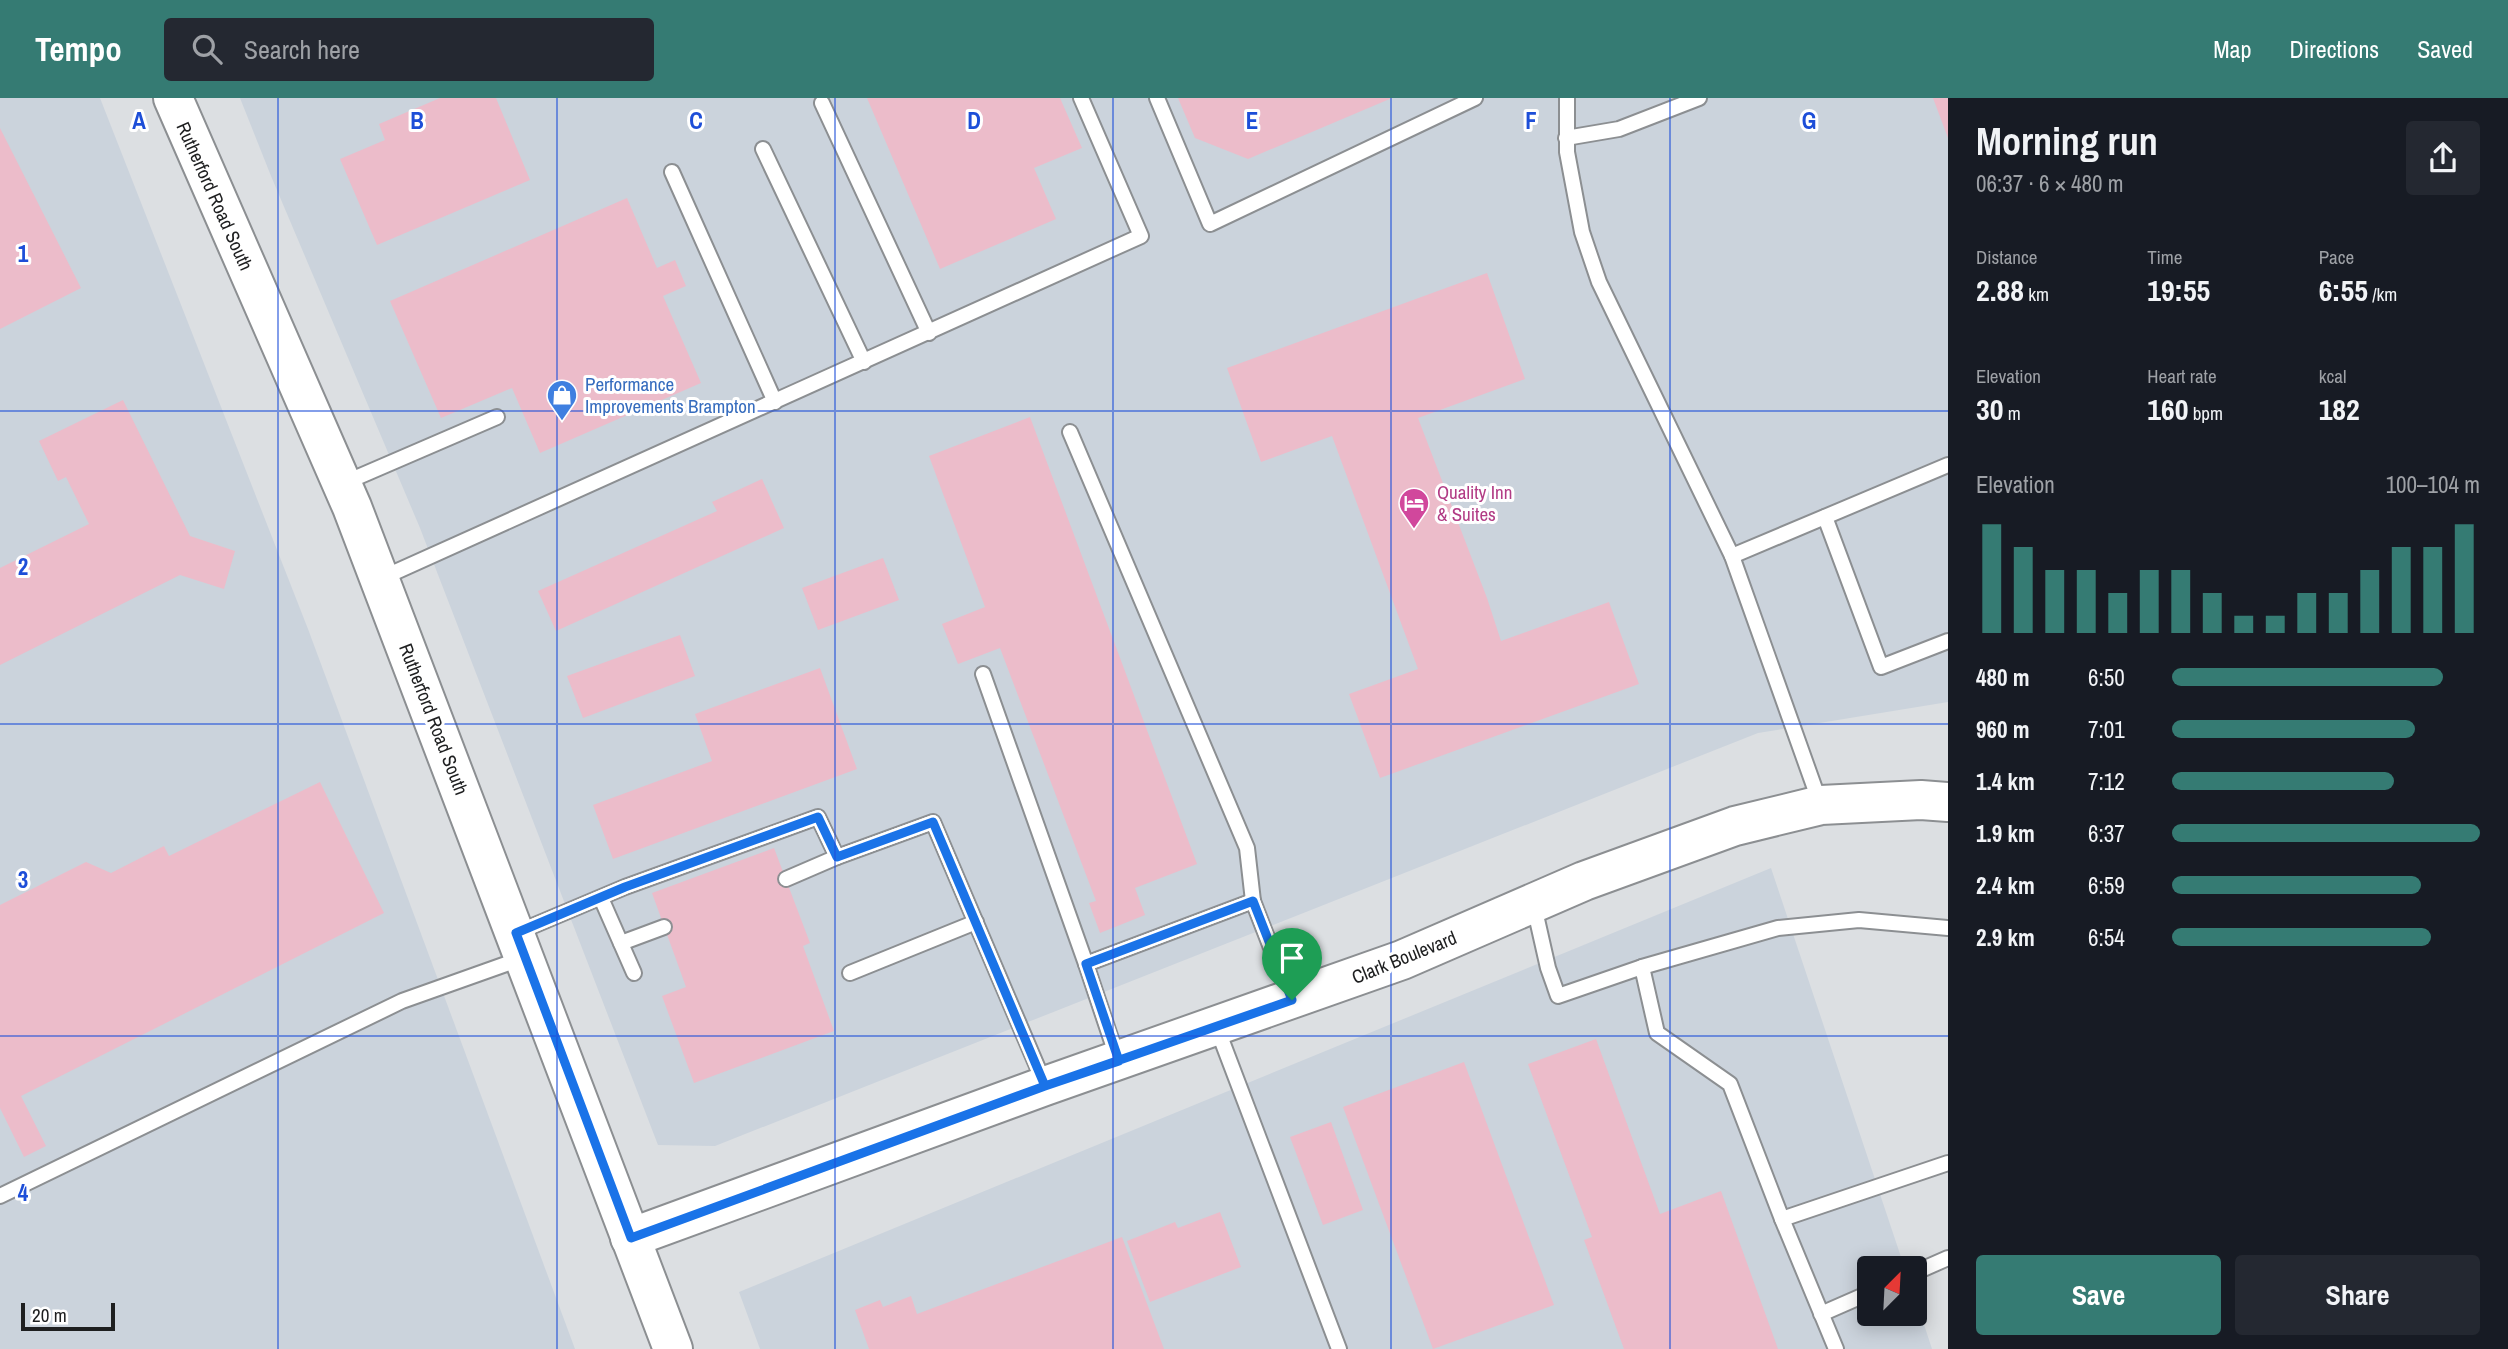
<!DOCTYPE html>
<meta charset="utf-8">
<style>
:root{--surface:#171b24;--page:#242831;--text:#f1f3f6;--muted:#9ea1a6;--accent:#357b73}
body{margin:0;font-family:"Archivo Narrow",sans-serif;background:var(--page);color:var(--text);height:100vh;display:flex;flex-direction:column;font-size:26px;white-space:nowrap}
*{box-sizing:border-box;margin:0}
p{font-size:23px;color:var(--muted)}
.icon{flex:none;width:38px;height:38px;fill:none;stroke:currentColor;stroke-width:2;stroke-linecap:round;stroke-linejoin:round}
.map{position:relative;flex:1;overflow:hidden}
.drawer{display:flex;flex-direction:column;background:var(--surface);width:560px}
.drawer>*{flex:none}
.needle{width:46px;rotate:24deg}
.fabs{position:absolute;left:1857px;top:1158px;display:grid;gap:14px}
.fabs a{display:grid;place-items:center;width:70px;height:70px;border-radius:7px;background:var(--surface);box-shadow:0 4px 18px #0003;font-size:35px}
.scale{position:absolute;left:21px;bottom:18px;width:94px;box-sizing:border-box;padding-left:7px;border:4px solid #1e1f20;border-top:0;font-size:19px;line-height:24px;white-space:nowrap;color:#1e1f20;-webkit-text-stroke:5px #fff;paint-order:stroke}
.pin{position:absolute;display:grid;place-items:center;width:60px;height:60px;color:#fff;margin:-72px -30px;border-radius:50% 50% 50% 0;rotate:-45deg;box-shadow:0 0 7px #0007}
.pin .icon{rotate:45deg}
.round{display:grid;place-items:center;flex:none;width:74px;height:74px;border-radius:7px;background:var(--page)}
.head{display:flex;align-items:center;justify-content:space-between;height:119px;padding:0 28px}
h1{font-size:38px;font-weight:700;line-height:52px}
.metrics{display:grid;grid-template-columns:repeat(3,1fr);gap:10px;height:119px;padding:7px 28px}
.metrics div{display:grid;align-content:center}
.metrics b{font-size:30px;font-weight:700}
.metrics small{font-size:19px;font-weight:400}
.metrics p{font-size:19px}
.chart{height:196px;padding:14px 28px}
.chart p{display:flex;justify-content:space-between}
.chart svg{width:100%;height:126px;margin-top:7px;stroke:var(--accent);stroke-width:6}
.button{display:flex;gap:14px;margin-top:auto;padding:14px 28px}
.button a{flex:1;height:80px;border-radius:7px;background:var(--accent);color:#fff;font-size:28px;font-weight:700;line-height:80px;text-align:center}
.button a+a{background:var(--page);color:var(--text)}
ul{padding:0 28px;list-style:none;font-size:23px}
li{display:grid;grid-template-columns:112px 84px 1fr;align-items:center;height:52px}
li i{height:18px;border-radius:9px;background:var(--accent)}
header{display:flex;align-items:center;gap:42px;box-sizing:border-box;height:98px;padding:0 35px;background:var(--accent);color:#fff}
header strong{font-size:33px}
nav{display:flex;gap:38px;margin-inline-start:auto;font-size:24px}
.search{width:490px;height:63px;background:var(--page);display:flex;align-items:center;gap:18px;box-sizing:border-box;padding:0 24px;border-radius:7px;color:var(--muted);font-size:26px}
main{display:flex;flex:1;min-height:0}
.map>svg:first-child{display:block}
</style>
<header>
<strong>Tempo</strong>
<div class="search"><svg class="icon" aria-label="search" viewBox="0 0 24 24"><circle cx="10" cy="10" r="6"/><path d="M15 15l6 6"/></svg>Search here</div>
<nav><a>Map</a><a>Directions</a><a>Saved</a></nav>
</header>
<main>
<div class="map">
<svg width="1948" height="1251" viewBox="0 0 1948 1251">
<rect width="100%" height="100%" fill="#dcdfe2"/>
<!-- built -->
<g fill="#cbd3dc">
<polygon points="0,0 100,0 308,531 575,1251 0,1251"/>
<polygon points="240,0 1948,0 1948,604 1758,635 715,1048 658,1047 420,430 271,78"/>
<polygon points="1771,770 1905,1171 1869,1171 1869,1216 1914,1216 1915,1199 1932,1251 760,1251 739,1194"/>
</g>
<!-- building -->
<g fill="#ecbcca">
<polygon points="440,0 496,0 530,82 377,147 340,61 385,42 379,26"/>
<polygon points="867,0 1060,0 1082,50 1034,70 1056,121 940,171"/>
<polygon points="1178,0 1392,0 1248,61 1195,40"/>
<polygon points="1933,0 1948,0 1948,40"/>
<polygon points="0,30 81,190 0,231"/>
<polygon points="627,100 657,170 675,162 686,188 663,198 701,285 540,355 512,290 441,320 390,203"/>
<polygon points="1487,175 1525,281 1418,320 1487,500 1501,543 1609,504 1639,586 1380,680 1349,596 1418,571 1332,338 1261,364 1227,270"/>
<polygon points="123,302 190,438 235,453 224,491 180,477 0,567 0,470 89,426 66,379 58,383 39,343"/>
<polygon points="1030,319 1197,766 1135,790 1145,817 1100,835 1089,805 1096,803 1000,550 958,566 942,526 985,509 929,358"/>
<polygon points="762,381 784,430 556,533 538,493 717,413 712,404"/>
<polygon points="883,460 899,502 818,532 802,490"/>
<polygon points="680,537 695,578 583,620 567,578"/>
<polygon points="820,570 857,671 613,761 593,707 712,663 695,616"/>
<polygon points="320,684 384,815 21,998 46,1048 24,1059 0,1010 0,807 86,764 111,775 164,748 169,758"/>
<polygon points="774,750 810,845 803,848 834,933 694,985 662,898 686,889 652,795"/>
<polygon points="1596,941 1660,1116 1721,1093 1778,1251 1624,1251 1584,1142 1592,1139 1528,966"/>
<polygon points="1464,964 1554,1207 1433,1251 1343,1009"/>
<polygon points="1331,1024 1363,1112 1323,1127 1290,1039"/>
<polygon points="1220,1114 1241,1169 1150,1204 1127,1143 1175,1124 1178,1130"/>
<polygon points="1122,1139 1164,1251 869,1251 855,1212 880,1202 883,1209 911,1198 917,1216"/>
</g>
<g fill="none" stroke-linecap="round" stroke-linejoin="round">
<!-- lane casing -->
<g stroke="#8c8f92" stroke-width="18">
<g id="lane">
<polyline points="1157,0 1210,126 1475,0"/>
<polyline points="1567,0 1567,54 1582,134 1599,184 1732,458 1820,705"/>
<polyline points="822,5 929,235"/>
<polyline points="1566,40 1619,31 1699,0"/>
<polyline points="763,51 864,264"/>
<polyline points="672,74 775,304"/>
<polyline points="1070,334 1247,750 1253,803"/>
<polyline points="344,385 497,319"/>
<polyline points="1825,419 1881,569 1948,543"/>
<polyline points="1732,458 1948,367"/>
<polyline points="382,480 1141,138 1081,0"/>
<polyline points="983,576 1086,866"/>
<polyline points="786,781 837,759"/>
<polyline points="601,800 634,875"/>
<polyline points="1534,808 1548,870 1558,898 1642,869 1657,935 1730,986 1782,1121 1836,1251"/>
<polyline points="516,835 625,789 818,719 837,759 933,724 1045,987"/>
<polyline points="621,845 664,829"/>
<polyline points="1642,869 1778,830 1859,822 1948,830"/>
<polyline points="850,875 976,824"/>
<polyline points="1217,930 1339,1251"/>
<polyline points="1118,962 1086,866 1253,803 1290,899"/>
<polyline points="0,1098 402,903 523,860"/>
<polyline points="1782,1121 1948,1065"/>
<polyline points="1914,1175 1948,1160"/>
<polyline points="1821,1216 1869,1195"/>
</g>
</g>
<!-- secondary casing -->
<g stroke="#8c8f92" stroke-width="42">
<g id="secondary">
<polyline points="173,0 352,409 673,1251"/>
<polyline points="630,1140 1045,988 1402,862 1584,783 1735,728 1821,707 1921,702 1948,704"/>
</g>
</g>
<!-- lane -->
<use href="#lane" stroke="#fff" stroke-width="14"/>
<!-- secondary -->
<use href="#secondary" stroke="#fff" stroke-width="38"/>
</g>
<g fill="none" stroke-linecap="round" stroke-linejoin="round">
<!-- route casing -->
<g stroke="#fff" stroke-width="14">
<polyline id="route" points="1292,902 1045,988 631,1140 516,835 625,789 818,719 837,759 933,724 1045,988 1119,963 1086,866 1253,803 1292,902"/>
</g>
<!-- route -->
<use href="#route" stroke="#1a73e8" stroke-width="9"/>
</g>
<!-- grid -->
<path fill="none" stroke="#1d4ed8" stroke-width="2" stroke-opacity="0.55" d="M278,0V1251M557,0V1251M835,0V1251M1113,0V1251M1391,0V1251M1670,0V1251M0,313H1948M0,626H1948M0,938H1948"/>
<!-- icons -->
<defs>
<g id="shop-pin" transform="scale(1.575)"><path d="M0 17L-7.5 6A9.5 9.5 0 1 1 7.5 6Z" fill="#3f7fe0" stroke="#fff"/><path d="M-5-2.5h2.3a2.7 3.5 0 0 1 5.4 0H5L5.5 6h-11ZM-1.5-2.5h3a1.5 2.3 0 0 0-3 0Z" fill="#fff"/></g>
<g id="hotel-pin" transform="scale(1.575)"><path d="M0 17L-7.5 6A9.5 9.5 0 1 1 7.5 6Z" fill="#d1479c" stroke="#fff"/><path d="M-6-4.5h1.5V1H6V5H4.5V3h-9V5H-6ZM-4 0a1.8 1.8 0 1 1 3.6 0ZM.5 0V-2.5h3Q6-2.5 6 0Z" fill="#fff"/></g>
</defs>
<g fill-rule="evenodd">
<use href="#shop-pin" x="562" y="297"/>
<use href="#hotel-pin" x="1414" y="405"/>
</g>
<g text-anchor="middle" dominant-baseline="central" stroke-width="6" stroke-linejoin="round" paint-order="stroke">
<!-- street labels -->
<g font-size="19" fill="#1e1f20" stroke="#fff">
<text transform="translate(215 98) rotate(66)">Rutherford Road South</text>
<text transform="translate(434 621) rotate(69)">Rutherford Road South</text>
<text transform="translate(1404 859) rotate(-22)">Clark Boulevard</text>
</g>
<!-- shop labels -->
<g font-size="19" fill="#366cbe" stroke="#fff" text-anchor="start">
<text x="585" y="286">Performance<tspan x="585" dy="22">Improvements Brampton</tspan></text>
</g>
<!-- hotel labels -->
<g font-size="19" fill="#b23c85" stroke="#fff" text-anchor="start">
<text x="1437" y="394">Quality Inn<tspan x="1437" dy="22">&amp; Suites</tspan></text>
</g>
</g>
<g font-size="23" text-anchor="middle" font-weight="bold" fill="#1d4ed8" stroke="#fff" stroke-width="6" stroke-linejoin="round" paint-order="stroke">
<text x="139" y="31">A</text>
<text x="417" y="31">B</text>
<text x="696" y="31">C</text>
<text x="974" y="31">D</text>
<text x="1252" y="31">E</text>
<text x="1531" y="31">F</text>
<text x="1809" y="31">G</text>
<text x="23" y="164">1</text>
<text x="23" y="477">2</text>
<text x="23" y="790">3</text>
<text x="23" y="1103">4</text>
</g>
</svg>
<div class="fabs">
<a><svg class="needle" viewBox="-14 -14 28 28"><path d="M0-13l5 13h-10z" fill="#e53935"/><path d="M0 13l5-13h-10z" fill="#9ea1a6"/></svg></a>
</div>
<div class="scale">20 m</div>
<div class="pin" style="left:1292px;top:902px;background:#1e9e55"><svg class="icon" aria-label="arrive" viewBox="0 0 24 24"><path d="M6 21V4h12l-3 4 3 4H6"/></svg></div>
</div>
<section class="drawer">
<div class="head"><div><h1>Morning run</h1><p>06:37 · 6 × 480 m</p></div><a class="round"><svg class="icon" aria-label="share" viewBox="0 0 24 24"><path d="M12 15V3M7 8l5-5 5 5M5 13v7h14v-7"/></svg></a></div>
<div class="metrics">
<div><p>Distance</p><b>2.88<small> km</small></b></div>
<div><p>Time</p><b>19:55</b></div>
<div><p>Pace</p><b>6:55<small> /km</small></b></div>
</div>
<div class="metrics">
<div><p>Elevation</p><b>30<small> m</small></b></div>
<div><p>Heart rate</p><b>160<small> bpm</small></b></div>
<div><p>kcal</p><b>182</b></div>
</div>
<div class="chart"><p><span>Elevation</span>100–104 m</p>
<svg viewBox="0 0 160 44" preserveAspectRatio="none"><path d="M5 44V6M15 44V14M25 44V22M35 44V22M45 44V30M55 44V22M65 44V22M75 44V30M85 44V38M95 44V38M105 44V30M115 44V30M125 44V22M135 44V14M145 44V14M155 44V6"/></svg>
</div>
<ul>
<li><b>480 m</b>6:50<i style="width:88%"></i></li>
<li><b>960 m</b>7:01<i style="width:79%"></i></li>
<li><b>1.4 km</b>7:12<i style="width:72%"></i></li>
<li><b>1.9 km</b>6:37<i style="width:100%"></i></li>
<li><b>2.4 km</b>6:59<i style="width:81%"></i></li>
<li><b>2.9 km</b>6:54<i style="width:84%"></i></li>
</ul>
<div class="button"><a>Save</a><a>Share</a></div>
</section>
</main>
